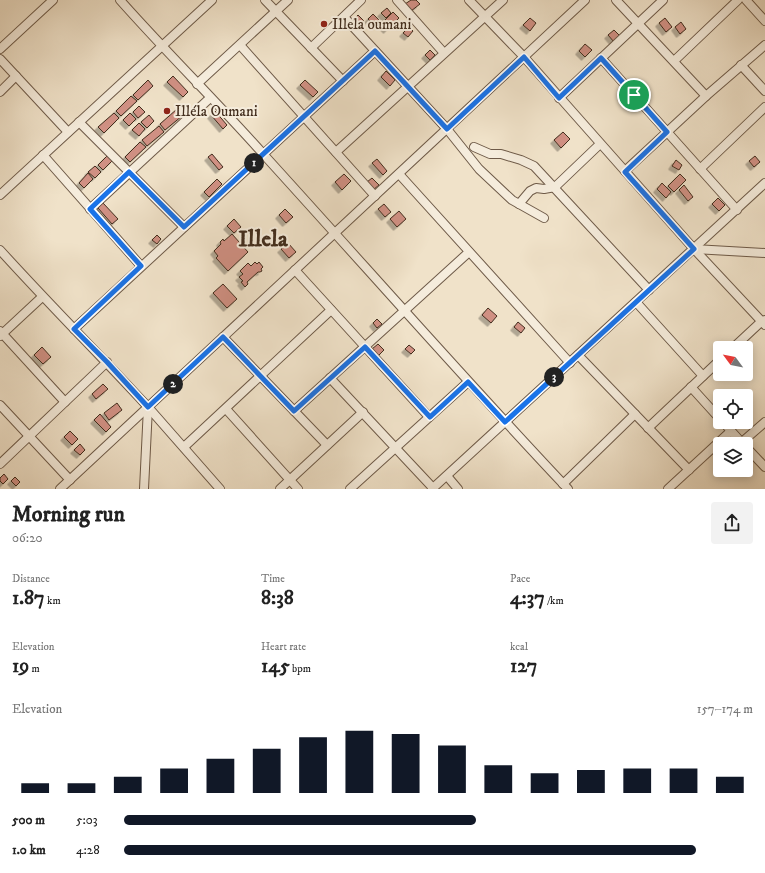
<!DOCTYPE html>
<meta charset="utf-8">
<style>
:root{--surface:#fff;--page:#f2f2f2;--text:#222;--muted:#767676;--accent:#111827}
body{margin:0;font-family:"IM FELL DW Pica",serif;background:var(--page);color:var(--text);height:100vh;display:flex;flex-direction:column;font-size:15px;white-space:nowrap}
*{box-sizing:border-box;margin:0}
p{font-size:13px;color:var(--muted)}
.icon{flex:none;width:22px;height:22px;fill:none;stroke:currentColor;stroke-width:2;stroke-linecap:round;stroke-linejoin:round}
.map{position:relative;height:489px;overflow:hidden}
.drawer{display:flex;flex-direction:column;background:var(--surface);flex:1}
.drawer>*{flex:none}
.needle{width:26px;rotate:302deg}
.buttons{position:absolute;left:713px;top:341px;display:grid;gap:8px}
.buttons a{display:grid;place-items:center;width:40px;height:40px;border-radius:4px;background:var(--surface);box-shadow:0 2px 10px #0003;font-size:20px}
.pin{position:absolute;display:grid;place-items:center;width:34px;height:34px;color:#fff;margin:-17px;border:2px solid #fff;border-radius:50%;box-shadow:0 1px 4px #0007}
.km{position:absolute;width:20px;height:20px;margin:-10px;border-radius:50%;background:#222;color:#fff;font-size:11px;line-height:20px;text-align:center}
.round{display:grid;place-items:center;flex:none;width:42px;height:42px;border-radius:4px;background:var(--page)}
.summary{display:flex;align-items:center;justify-content:space-between;height:68px;padding:0 12px}
h1{font-size:22px;font-weight:700;line-height:30px}
.stats{display:grid;grid-template-columns:repeat(3,1fr);gap:6px;height:68px;padding:4px 12px}
.stats div{display:grid;align-content:center}
.stats b{font-size:20px;font-weight:700}
.stats small{font-size:11px;font-weight:400}
.stats p{font-size:11px}
.chart{height:112px;padding:8px 12px}
.chart p{display:flex;justify-content:space-between}
.chart svg{width:100%;height:72px;margin-top:4px;stroke:var(--accent);stroke-width:6}
ul{padding:0 12px;list-style:none;font-size:13px}
li{display:grid;grid-template-columns:64px 48px 1fr;align-items:center;height:30px}
li i{height:10px;border-radius:5px;background:var(--accent)}
.map>svg:first-child{display:block}
</style>
<div class="map">
<svg width="765" height="489" viewBox="0 0 765 489">
<defs>
<filter id="shadow"><feDropShadow dx="-3.5" dy="3.5" stdDeviation="0" flood-color="#0004"/></filter>
</defs>
<rect width="100%" height="100%" fill="#f0e2c9"/>
<filter id="stains"><feTurbulence type="fractalNoise" baseFrequency=".005" numOctaves="4"/><feColorMatrix values="0 0 0 0 .2 0 0 0 0 .09 0 0 0 0 .02 0 0 0 .5 -.17"/></filter>
<radialGradient id="worn" r=".72"><stop offset=".6" stop-color="#630" stop-opacity="0"/><stop offset="1" stop-color="#630" stop-opacity=".3"/></radialGradient>
<!-- building -->
<g fill="#d09083" stroke="#422d1d" filter="url(#shadow)">
<polygon points="411,0 416,0 420,4 411,11 405,4"/>
<polygon points="387,8 391,13 386,18 381,13"/>
<polygon points="393,12 399,18 387,30 381,24"/>
<polygon points="373,14 379,20 374,25 368,19"/>
<polygon points="358,15 364,21 357,28 351,22"/>
<polygon points="530,18 536,23 530,31 523,25"/>
<polygon points="665,18 672,27 666,32 659,23"/>
<polygon points="681,22 686,29 680,34 675,27"/>
<polygon points="409,27 413,31 408,37 403,33"/>
<polygon points="614,30 620,36 614,42 608,35"/>
<polygon points="585,44 592,50 585,57 579,51"/>
<polygon points="430,50 435,55 430,60 425,55"/>
<polygon points="386,71 395,80 390,86 381,77"/>
<polygon points="173,76 188,92 183,97 167,82"/>
<polygon points="148,80 153,86 138,100 133,95"/>
<polygon points="305,80 318,92 313,97 300,85"/>
<polygon points="131,96 137,101 121,116 116,111"/>
<polygon points="139,106 145,112 138,118 133,112"/>
<polygon points="177,109 182,116 165,130 160,124"/>
<polygon points="215,111 227,125 223,129 211,115"/>
<polygon points="114,113 119,118 104,133 98,127"/>
<polygon points="130,113 136,119 129,126 123,120"/>
<polygon points="149,115 154,121 147,128 141,122"/>
<polygon points="139,123 145,129 139,136 132,130"/>
<polygon points="159,126 164,132 147,146 142,140"/>
<polygon points="563,132 570,139 561,148 554,140"/>
<polygon points="140,142 146,147 130,162 125,157"/>
<polygon points="109,154 114,159 103,170 98,165"/>
<polygon points="212,154 223,167 219,170 208,157"/>
<polygon points="755,156 760,162 754,167 749,161"/>
<polygon points="377,159 387,171 383,175 372,163"/>
<polygon points="676,160 682,165 679,170 672,166"/>
<polygon points="95,166 101,172 95,178 88,172"/>
<polygon points="88,173 93,179 84,188 79,183"/>
<polygon points="344,174 351,181 342,190 335,182"/>
<polygon points="680,174 686,180 674,192 668,186"/>
<polygon points="372,178 379,185 373,190 367,182"/>
<polygon points="217,179 222,184 209,197 204,192"/>
<polygon points="662,183 671,192 666,198 657,189"/>
<polygon points="684,185 693,197 688,201 679,190"/>
<polygon points="718,198 725,205 719,211 712,204"/>
<polygon points="103,203 118,219 112,224 98,208"/>
<polygon points="384,204 391,212 385,217 378,209"/>
<polygon points="285,209 293,217 286,223 279,215"/>
<polygon points="399,211 406,219 397,227 390,219"/>
<polygon points="234,219 241,227 234,233 227,226"/>
<polygon points="232,234 248,252 228,271 216,258 218,256 214,251 221,244 220,242 223,239 224,241"/>
<polygon points="157,235 161,239 157,244 152,240"/>
<polygon points="288,243 296,252 289,258 281,249"/>
<polygon points="255,262 257,264 259,262 263,267 261,269 262,271 260,272 258,272 247,282 248,284 245,287 241,282 243,281 239,277 243,274 240,271 248,263 251,266"/>
<polygon points="223,284 237,299 227,308 213,293"/>
<polygon points="488,308 497,316 491,323 482,315"/>
<polygon points="377,319 382,324 377,328 373,323"/>
<polygon points="518,322 525,328 521,333 514,327"/>
<polygon points="378,344 384,350 378,356 372,349"/>
<polygon points="409,345 415,350 411,354 405,349"/>
<polygon points="42,347 51,357 43,364 34,355"/>
<polygon points="103,384 108,389 96,399 92,394"/>
<polygon points="117,403 122,410 109,420 104,413"/>
<polygon points="100,414 111,427 106,432 94,420"/>
<polygon points="70,431 78,439 72,445 64,437"/>
<polygon points="80,444 85,450 80,455 74,450"/>
<polygon points="4,474 8,479 3,484 0,481 0,478"/>
<polygon points="15,477 20,482 16,486 11,481"/>
</g>
<g fill="none" stroke-linecap="round" stroke-linejoin="round">
<!-- minor casing -->
<g stroke="#6e5a48" stroke-width="10">
<g id="minor">
<path d="M120,0C167,53 218,103 265,156C366,267 465,380 568,489"/>
<polyline points="265,0 343,81"/>
<polyline points="397,0 444,53"/>
<polyline points="469,0 524,57 694,249 765,325"/>
<polyline points="616,0 706,96"/>
<polyline points="746,0 765,21"/>
<polyline points="344,17 447,129 479,169 512,200 544,218"/>
<polyline points="240,45 375,196"/>
<polyline points="311,48 361,0"/>
<polyline points="0,49 53,0"/>
<polyline points="601,58 737,210"/>
<polyline points="0,59 68,132"/>
<polyline points="674,61 738,0"/>
<polyline points="741,65 765,91"/>
<polyline points="197,84 288,0"/>
<polyline points="0,92 16,76"/>
<polyline points="559,98 663,0"/>
<polyline points="79,122 184,227"/>
<polyline points="474,147 490,154 501,154 521,160 534,166 649,290"/>
<polyline points="336,152 503,0"/>
<polyline points="43,155 141,266"/>
<polyline points="700,169 765,107"/>
<polyline points="625,171 706,96 765,45"/>
<polyline points="399,174 570,363"/>
<polyline points="0,195 212,0"/>
<polyline points="519,204 530,191 536,188 544,189 555,187 600,144"/>
<polyline points="90,209 210,98"/>
<polyline points="694,249 765,253"/>
<path d="M0,250C48,303 99,354 148,407L144,489"/>
<polyline points="295,270 429,417"/>
<polyline points="636,302 703,376"/>
<polyline points="74,329 375,51"/>
<polyline points="0,331 65,402"/>
<polyline points="0,336 42,297"/>
<polyline points="223,337 327,445"/>
<polyline points="733,348 762,321 765,320"/>
<polyline points="578,355 689,470"/>
<polyline points="330,378 433,488"/>
<polyline points="691,387 720,419"/>
<polyline points="0,405 70,480"/>
<polyline points="148,407 220,489"/>
<polyline points="226,409 298,489"/>
<polyline points="294,411 469,252"/>
<polyline points="723,422 743,444"/>
<polyline points="648,428 720,360"/>
<polyline points="742,442 765,422"/>
<polyline points="184,447 331,310"/>
<polyline points="746,447 765,467"/>
<polyline points="0,464 107,362"/>
<polyline points="447,476 458,489"/>
<polyline points="563,484 635,414"/>
<polyline points="60,489 585,0"/>
<polyline points="280,489 363,412"/>
<polyline points="350,489 468,382"/>
<polyline points="432,489 765,183"/>
<polyline points="668,489 731,431"/>
</g>
</g>
<!-- minor -->
<use href="#minor" stroke="#f5ecdc" stroke-width="8"/>
</g>
<g fill="none" stroke-linecap="round" stroke-linejoin="round">
<!-- route casing -->
<g stroke="#fff" stroke-width="8">
<polygon id="route" points="375,51 447,129 524,57 559,98 601,58 667,132 625,172 694,249 505,422 468,382 430,417 365,347 294,411 223,337 148,407 107,362 74,329 141,266 90,209 129,172 184,227"/>
</g>
<!-- route -->
<use href="#route" stroke="#1a73e8" stroke-width="5"/>
</g>
<!-- markers -->
<g fill="#8f2418" stroke="#f5ecdc" stroke-width="1.5">
<circle cx="324" cy="24" r="4"/>
<circle cx="167" cy="111" r="4"/>
</g>
<g text-anchor="middle" dominant-baseline="central" stroke-width="4" stroke-linejoin="round" paint-order="stroke">
<!-- poi labels -->
<g font-size="15" fill="#422d1d" stroke="#f5ecdc" text-anchor="start">
<text x="332" y="24">Illela oumani</text>
<text x="175" y="111">Illéla Oumani</text>
</g>
<!-- town labels -->
<g font-size="23" font-weight="bold" fill="#422d1d" stroke="#f5ecdc">
<text x="263" y="239">Illela</text>
</g>
</g>
<rect width="100%" height="100%" filter="url(#stains)"/>
<rect width="100%" height="100%" fill="url(#worn)"/>
</svg>
<div class="buttons">
<a><svg class="needle" viewBox="-14 -14 28 28"><path d="M0-13l5 13h-10z" fill="#e53935"/><path d="M0 13l5-13h-10z" fill="#767676"/></svg></a>
<a><svg class="icon" aria-label="locate" viewBox="0 0 24 24"><circle cx="12" cy="12" r="6"/><path d="M12 2v4M12 18v4M2 12h4M18 12h4"/></svg></a>
<a><svg class="icon" aria-label="layers" viewBox="0 0 24 24"><path d="M12 4l9 5-9 5-9-5zM3 14l9 5 9-5"/></svg></a>
</div>
<div class="pin" style="left:634px;top:95px;background:#1e9e55"><svg class="icon" aria-label="arrive" viewBox="0 0 24 24"><path d="M6 21V4h12l-3 4 3 4H6"/></svg></div>
<b class="km" style="left:254px;top:163px">1</b>
<b class="km" style="left:173px;top:384px">2</b>
<b class="km" style="left:554px;top:377px">3</b>
</div>
<section class="drawer">
<div class="summary"><div><h1>Morning run</h1><p>06:20</p></div><a class="round"><svg class="icon" aria-label="share" viewBox="0 0 24 24"><path d="M12 15V3M7 8l5-5 5 5M5 13v7h14v-7"/></svg></a></div>
<div class="stats">
<div><p>Distance</p><b>1.87<small> km</small></b></div>
<div><p>Time</p><b>8:38</b></div>
<div><p>Pace</p><b>4:37<small> /km</small></b></div>
</div>
<div class="stats">
<div><p>Elevation</p><b>19<small> m</small></b></div>
<div><p>Heart rate</p><b>145<small> bpm</small></b></div>
<div><p>kcal</p><b>127</b></div>
</div>
<div class="chart"><p><span>Elevation</span>157–174 m</p>
<svg viewBox="0 0 160 44" preserveAspectRatio="none"><path d="M5 44V38M15 44V38M25 44V34M35 44V29M45 44V23M55 44V17M65 44V10M75 44V6M85 44V8M95 44V15M105 44V27M115 44V32M125 44V30M135 44V29M145 44V29M155 44V34"/></svg>
</div>
<ul>
<li><b>500 m</b>5:03<i style="width:56%"></i></li>
<li><b>1.0 km</b>4:28<i style="width:91%"></i></li>
</ul>
</section>
